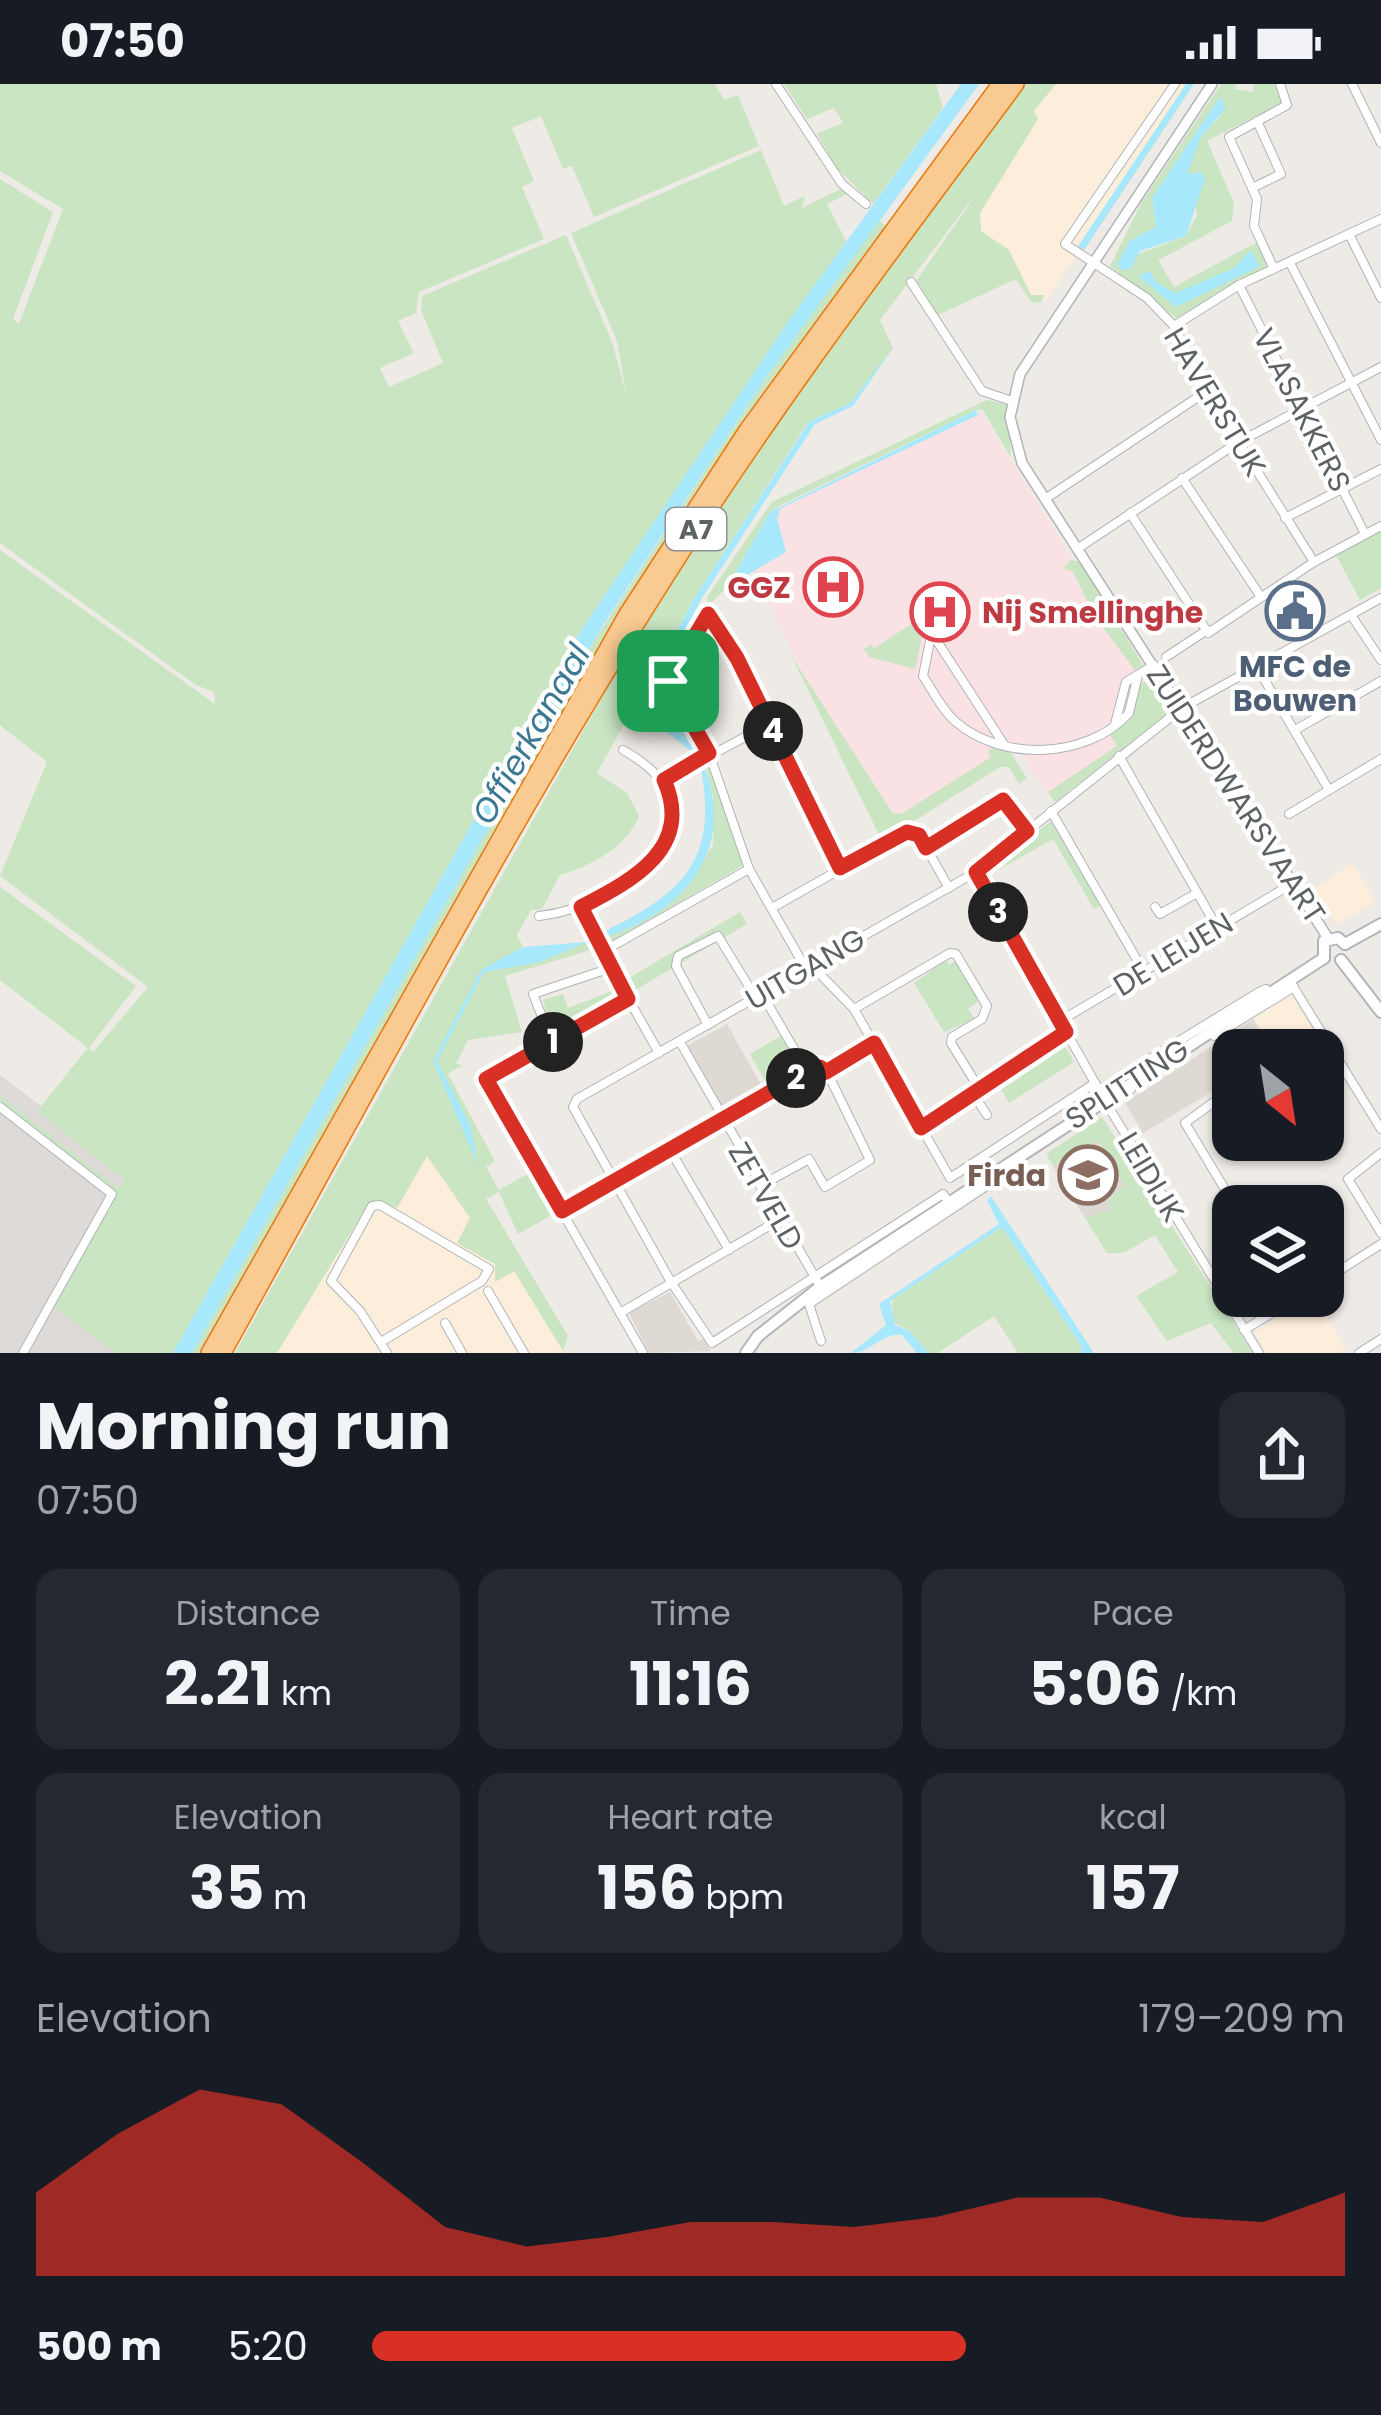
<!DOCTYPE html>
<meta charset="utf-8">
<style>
:root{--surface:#171b24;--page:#242831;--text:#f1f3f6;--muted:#9ea1a6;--accent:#d93025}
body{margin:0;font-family:Poppins,sans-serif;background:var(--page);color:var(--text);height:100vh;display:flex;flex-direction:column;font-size:45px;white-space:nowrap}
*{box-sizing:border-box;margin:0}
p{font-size:39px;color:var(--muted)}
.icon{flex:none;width:66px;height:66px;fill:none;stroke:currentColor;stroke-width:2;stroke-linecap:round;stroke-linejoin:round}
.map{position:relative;height:1269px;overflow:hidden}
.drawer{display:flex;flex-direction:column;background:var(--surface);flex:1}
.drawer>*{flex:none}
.needle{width:78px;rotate:150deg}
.buttons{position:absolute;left:1212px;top:945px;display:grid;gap:24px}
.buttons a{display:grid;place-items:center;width:132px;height:132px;border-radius:24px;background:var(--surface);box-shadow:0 3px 9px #0004;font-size:60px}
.pin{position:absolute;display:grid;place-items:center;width:102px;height:102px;color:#fff;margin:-51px;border-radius:24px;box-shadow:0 6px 18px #0006}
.km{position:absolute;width:60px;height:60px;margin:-30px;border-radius:50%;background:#222;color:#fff;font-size:33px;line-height:60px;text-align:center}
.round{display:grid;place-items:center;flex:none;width:126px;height:126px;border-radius:24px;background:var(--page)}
.head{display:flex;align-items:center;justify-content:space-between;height:204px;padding:0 36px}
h1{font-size:66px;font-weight:700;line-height:90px}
.figures{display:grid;grid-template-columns:repeat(3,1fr);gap:18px;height:204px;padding:12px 36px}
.figures div{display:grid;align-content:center;border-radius:24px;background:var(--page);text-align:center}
.figures b{font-size:60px;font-weight:700}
.figures small{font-size:33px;font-weight:400}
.figures p{font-size:33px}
.chart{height:336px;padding:24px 36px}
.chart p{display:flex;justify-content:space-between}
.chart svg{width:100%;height:216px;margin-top:12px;fill:var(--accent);opacity:.7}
ul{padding:0 36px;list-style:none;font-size:39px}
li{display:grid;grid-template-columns:192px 144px 1fr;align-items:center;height:90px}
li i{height:30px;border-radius:15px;background:var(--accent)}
.status{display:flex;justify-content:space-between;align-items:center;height:84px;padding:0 60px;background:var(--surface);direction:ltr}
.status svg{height:33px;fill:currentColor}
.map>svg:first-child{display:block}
</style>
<div class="status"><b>07:50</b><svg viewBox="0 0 49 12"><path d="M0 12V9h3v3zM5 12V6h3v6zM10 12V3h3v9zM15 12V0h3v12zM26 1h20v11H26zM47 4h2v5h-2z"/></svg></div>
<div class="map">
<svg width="1381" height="1269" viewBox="0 0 1381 1269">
<rect width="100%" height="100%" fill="#eeeae5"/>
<!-- commercial -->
<g fill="#fdeedc">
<polygon points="1050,0 1189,0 1047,216 1031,215 1003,169 967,140"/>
<polygon points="1352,779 1376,817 1337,841 1313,805"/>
<polygon points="1292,911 1313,947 1274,966 1254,934"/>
<polygon points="378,1037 476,1111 566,1269 251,1269"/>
<polygon points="1314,1212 1346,1264 1338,1269 1267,1269 1254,1248"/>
</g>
<!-- industrial -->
<polygon fill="#dddad7" points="0,991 223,1160 163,1269 0,1269"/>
<!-- education -->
<g fill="#dedad3">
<polygon points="1253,935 1273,966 1233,966 1233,995 1143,1049 1125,1019"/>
<polygon points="727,940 764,1006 724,1028 687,962"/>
<polygon points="1097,1057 1124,1101 1113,1125 1085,1134 1053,1082"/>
<polygon points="670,1208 698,1257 703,1255 711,1267 649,1269 629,1229"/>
</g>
<!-- medical -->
<polygon fill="#fae2e4" points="981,328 1149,599 1118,665 1049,712 1020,668 899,740 824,633 748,474 781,424"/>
<!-- green -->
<g fill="#c9e5c2" fill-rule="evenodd">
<polygon points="0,0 715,0 724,16 738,11 759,62 594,133 572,82 563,85 541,32 512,44 534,97 522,103 544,155 419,208 416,229 398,237 414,269 380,284 389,303 443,279 421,226 422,212 566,151 612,258 627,313 617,257 571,149 761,66 784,122 805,112 802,124 843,104 849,109 827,120 846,157 579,550 173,1269 116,1269 52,1222 117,1108 0,1017 0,1012 118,1104 126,1097 37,1027 88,964 0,896 0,803 136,902 89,964 93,968 148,903 0,792 47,678 0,641 0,466 215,620 214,608 196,601 0,459 0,95 53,128 13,235 19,240 63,125 0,87"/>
<polygon points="784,0 936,0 943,24 873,120 836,83 817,50 843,39 834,24 807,35"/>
<path d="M1025,0H1056L1034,27L1038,35L980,129L981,147L1009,166L1031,211H1045L1040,219L1031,218L1016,195L938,231L916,197L982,102L880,236L893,264L850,320L808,338L695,513L597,689L627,709L639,732C627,763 591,782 560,791L542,825L531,826L517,851L523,863L486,884L540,878L593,855L597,864L505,892L522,948L468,956L456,980L463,981L448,990L495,1077L486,1083L499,1106L533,1087L557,1128L518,1150L499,1108L486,1115L568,1252L563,1267L514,1187L495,1198V1180L457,1159L470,1134L427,1072L397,1124L377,1116L369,1119L277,1269H235L640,545L831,259Z"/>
<path d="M1221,0H1237L1234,5L1253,8V0H1277L1283,18L1207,57L1234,119L1232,137L1158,176L1174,203L1257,158L1270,183L1176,234L1110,182L1142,118ZM1220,13L1221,31L1201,53L1186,91H1191L1197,131L1186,152L1136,171L1130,157L1156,143L1152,114Z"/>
<polygon points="879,136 887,143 777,293 628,516 217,1240 199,1269 192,1269 574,587 765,295"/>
<polygon points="987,316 1008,321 1011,374 983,326 976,326 783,420 770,428 727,503 708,522 707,513 772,418"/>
<polygon points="1381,445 1381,504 1360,516 1335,469"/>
<polygon points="1071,476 1080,478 1143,581 1135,586 1095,533 1073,488 1064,484"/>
<polygon points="701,520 705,529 667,605 705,666 745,780 603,863 597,852 686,804 713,761 713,713 706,685 653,614"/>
<polygon points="915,531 925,541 915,585 869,573 864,565 872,560 873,565 913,539"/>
<polygon points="791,571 893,730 903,729 991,673 988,667 997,662 1008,664 1027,695 1019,700 1009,683 1000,683 882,757"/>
<polygon points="1151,595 1170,620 1167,630 1055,718 1048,708 1117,662 1109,648 1132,633 1139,600"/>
<polygon points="1054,735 1102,820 1094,825 1053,755 998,786 996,780"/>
<polygon points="740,828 747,840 630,909 624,897"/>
<polygon points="945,876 949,881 957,876 981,915 968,925 975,935 944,948 914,899"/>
<polygon points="620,904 625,913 554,955 543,916 563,910 568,924"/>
<polygon points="783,951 803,985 769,1004 750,970"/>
<polygon points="1061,956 1074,978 1009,1019 996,996"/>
<polygon points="1102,1033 1253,1269 1234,1269 1211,1239 1167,1257 1136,1212 1178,1188 1155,1151 1123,1169 1107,1169 1085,1134 1112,1125 1108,1117 1124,1101 1098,1057 1053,1082 1046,1070"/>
<polygon points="1002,1143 1082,1263 1080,1269 1018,1269 994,1232 938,1269 928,1269 910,1247 893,1238 892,1215"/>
</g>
<!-- water -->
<g fill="#a7e8fc">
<polygon points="961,0 979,0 765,295 603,541 192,1269 173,1269 579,550 785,242"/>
<polygon points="1186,0 1194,0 1084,166 1078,162"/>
<polygon points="1220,13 1226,24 1201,53 1187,90 1201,88 1205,95 1186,152 1140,167 1132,183 1123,187 1117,180 1130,157 1156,143 1152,114"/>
<polygon points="1251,166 1260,182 1176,223 1138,192 1150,187 1157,199 1176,209 1234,184"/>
<polygon points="893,264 853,322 815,340 702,514 656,600 655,618 695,664 691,667 647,633 631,633 695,513 809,338 850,319"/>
<polygon points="976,326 978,331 781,424 777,434 786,468 727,503 770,428"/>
<path d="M701,685H705C736,768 683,829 605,853L604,848C682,809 718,778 701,685Z"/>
<polygon points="587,858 540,878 484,888 437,977 471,1043 478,1081 433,977 481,886 523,863"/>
<path d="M991,1112L1094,1269H1080L1082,1263L1002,1143L890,1217L895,1241L910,1247L928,1269H917L902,1251C880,1249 872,1269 851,1269L886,1241L879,1220L999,1140L987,1117Z"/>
</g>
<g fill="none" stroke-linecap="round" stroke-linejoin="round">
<!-- minor casing -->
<g stroke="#b0b4b7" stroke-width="10">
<g id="minor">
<polyline points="776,0 842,100 866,120"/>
<polyline points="1175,0 1065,160 1147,214 1174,242 1207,307 1314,478"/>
<polyline points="1352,0 1381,59"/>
<polyline points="1252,104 1281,90 1257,37"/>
<polyline points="1349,150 1381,214"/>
<polyline points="1290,179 1381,356"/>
<polyline points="1274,185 1254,142 1257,115 1229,53 1287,21 1280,0"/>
<polyline points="911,198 982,307 1012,317"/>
<polyline points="1239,201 1365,450"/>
<polyline points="1174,242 1239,201 1381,135"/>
<polyline points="1182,394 1261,513"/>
<polyline points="1045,415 1207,307"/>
<polyline points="1130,429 1208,549 1314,478 1381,442"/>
<polyline points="1285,434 1381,385"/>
<polyline points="1077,465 1237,359 1381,283"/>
<polyline points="1351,531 1381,576"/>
<path d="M933,542L923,592C933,607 942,626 956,638C1002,678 1088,675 1129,629L1138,591"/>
<polyline points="933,551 1003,659"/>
<polyline points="1166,573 1207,546"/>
<polyline points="1257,583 1329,706"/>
<polyline points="1115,640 1126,598 1154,581"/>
<polyline points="1295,646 1381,597"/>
<polyline points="1119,672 1218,845"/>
<polyline points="665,696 769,640"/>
<polyline points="1051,727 1144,888"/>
<polyline points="1289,730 1381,675"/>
<polyline points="927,764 1003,716 1027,747"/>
<polyline points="976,788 1108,1022 1259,1269"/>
<polyline points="1155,823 1160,830 1197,809"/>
<polyline points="772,824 906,748 919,751 949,804"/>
<path d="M539,832C625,823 741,732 623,666"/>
<polyline points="602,868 749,785"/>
<polyline points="812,882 854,925 950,1094 1095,999"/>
<polyline points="611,884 659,969"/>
<polyline points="806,885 749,785 709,669 668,597 708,529 737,574 840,784"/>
<polyline points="1291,899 1381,1045"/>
<polyline points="762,910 807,987"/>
<polyline points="628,915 486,995 643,1269"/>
<polyline points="854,925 950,869 956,870 987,922 982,935 952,953 951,959 980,1006"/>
<polyline points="1060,937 1285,804"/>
<polyline points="708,941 676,882 678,872 718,852 756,914"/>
<polyline points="1214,952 1294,903"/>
<polyline points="552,958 533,910 611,884 581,823"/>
<polyline points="680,958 824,1209"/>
<polyline points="1296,966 1323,950"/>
<polyline points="1233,1004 1185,1039 1235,1122"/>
<polyline points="1099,1006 1259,908 1266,905 1269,910"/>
<polyline points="973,1010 987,1031"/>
<polyline points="1108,1022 1131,1005"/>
<polyline points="0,1023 112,1110 23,1269"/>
<polyline points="921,1044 1066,948"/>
<polyline points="1261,1056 1270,1066 1293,1056"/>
<polyline points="670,1066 729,1166"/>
<polyline points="1381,1069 1348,1095 1381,1149"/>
<polyline points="760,1102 809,1075 825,1103 870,1076 827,988"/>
<polyline points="948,1117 943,1110 712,1259 671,1198 573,1023 577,1015 976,788 1182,624 1381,514"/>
<polyline points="561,1127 807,987 817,983 827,988 875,959"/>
<polyline points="1323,1157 1341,1186"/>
<polyline points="1323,1197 1381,1160"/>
<polyline points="488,1207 524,1269"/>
<polyline points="620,1229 779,1136"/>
<polyline points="445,1239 462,1269"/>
<polyline points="1244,1246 1299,1212"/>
<polyline points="821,1257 809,1220 991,1099 988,1093"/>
<polyline points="381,1258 482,1197 489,1185 380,1121 372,1122 331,1197 360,1227 387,1269"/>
<polyline points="1359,1269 1381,1255"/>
</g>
</g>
<!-- tertiary casing -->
<g stroke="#b0b4b7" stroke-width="12">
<polyline id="tertiary" points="1212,0 1020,290 1010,333 1022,379 1328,854"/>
</g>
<!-- secondary casing -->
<g stroke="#b1b6b9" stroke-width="14">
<g id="secondary">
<polyline points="1345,860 1381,840"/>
<polyline points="1324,874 1324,857 1338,854 1345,860"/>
<polyline points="1341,876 1381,928"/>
<polyline points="746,1269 758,1252 820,1203 1324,874"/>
</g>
</g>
<!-- motorway casing -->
<g stroke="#eb7608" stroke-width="18">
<g id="motorway">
<polyline points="209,1269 627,530 747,346 1000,0"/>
<path d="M223,1269C367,1010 505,746 664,496C772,324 895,163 1016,0"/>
</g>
</g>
<!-- minor -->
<use href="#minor" stroke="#fff" stroke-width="8"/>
<!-- tertiary -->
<use href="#tertiary" stroke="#fff" stroke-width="9"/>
<!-- secondary -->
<use href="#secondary" stroke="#fff" stroke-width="10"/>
<!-- motorway -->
<use href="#motorway" stroke="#f9ca91" stroke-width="15"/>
</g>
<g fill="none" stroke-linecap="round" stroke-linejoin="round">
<!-- route casing -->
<g stroke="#fff" stroke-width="24">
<path id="route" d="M708,530L737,574L840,784L907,748L919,751L926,764L1003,716L1027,747L976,788L1066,948L921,1044L874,959L826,988L820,983L807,987L562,1127L486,995L628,915L581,823C634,796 694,763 664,696L709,669L668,597Z"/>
</g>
<!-- route -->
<use href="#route" stroke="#d93025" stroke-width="15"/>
</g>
<!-- icons -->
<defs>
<g id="hospital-ring" transform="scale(3)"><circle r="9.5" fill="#fff" stroke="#e0444e" stroke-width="1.5"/><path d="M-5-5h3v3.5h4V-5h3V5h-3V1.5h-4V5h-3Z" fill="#e0444e"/></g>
<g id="civic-ring" transform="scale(3)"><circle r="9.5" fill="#fff" stroke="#5c6f8a" stroke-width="1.5"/><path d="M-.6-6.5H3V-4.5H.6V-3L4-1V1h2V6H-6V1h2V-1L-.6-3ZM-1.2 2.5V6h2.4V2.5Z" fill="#5c6f8a"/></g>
<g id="university-ring" transform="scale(3)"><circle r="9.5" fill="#fff" stroke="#8d6e63" stroke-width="1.5"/><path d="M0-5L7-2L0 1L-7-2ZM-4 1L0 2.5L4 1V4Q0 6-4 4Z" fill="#8d6e63"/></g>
</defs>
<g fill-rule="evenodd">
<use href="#hospital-ring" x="833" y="503"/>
<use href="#civic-ring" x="1295" y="527"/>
<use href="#hospital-ring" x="940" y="528"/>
<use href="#university-ring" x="1088" y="1091"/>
</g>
<g text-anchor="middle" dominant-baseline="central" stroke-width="9" stroke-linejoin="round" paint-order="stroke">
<!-- shield labels -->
<rect fill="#fff" stroke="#8e9193" stroke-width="3" x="666" y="424" width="60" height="42" rx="9"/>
<g font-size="27" font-weight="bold" fill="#5d6265">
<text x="696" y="445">A7</text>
</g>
<!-- street labels -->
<g font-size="30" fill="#5d6265" stroke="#fff">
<text transform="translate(1215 318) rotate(59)">HAVERSTUK</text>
<text transform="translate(1302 326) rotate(63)">VLASAKKERS</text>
<text transform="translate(1236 710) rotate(57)">ZUIDERDWARSVAART</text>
<text transform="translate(1173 870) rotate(-31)">DE LEIJEN</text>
<text transform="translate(805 885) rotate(-30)">UITGANG</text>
<text transform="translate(1127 1000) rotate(-33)">SPLITTING</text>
<text transform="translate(1151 1093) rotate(59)">LEIDIJK</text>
<text transform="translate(766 1112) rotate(60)">ZETVELD</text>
</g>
<!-- health labels -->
<g font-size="30" font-weight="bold" fill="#be3a42" stroke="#fff" text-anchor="end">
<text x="791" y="503">GGZ</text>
<text x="982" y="528" text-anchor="start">Nij Smellinghe</text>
</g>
<!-- service labels -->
<g font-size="30" font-weight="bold" fill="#4e5e75" stroke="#fff">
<text x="1295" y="582">MFC de<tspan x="1295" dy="34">Bouwen</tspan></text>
</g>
<!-- education labels -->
<g font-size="30" font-weight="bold" fill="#785e54" stroke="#fff" text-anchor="end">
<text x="1046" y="1091">Firda</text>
</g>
<!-- water labels -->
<g font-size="33" font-style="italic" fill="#3c7894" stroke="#fff">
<text transform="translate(531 650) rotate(-60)">Offierkanaal</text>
</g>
</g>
</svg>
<div class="buttons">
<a><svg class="needle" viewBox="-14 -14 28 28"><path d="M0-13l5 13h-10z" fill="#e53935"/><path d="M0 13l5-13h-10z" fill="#9ea1a6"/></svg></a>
<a><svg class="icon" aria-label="layers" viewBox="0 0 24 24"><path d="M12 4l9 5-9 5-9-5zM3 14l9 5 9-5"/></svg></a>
</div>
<div class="pin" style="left:668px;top:597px;background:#1e9e55"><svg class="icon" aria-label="arrive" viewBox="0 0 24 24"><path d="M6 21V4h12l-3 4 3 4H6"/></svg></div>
<b class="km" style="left:553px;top:958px">1</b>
<b class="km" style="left:796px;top:994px">2</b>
<b class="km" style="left:998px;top:828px">3</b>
<b class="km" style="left:773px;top:647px">4</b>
</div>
<section class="drawer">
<div class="head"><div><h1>Morning run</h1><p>07:50</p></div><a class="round"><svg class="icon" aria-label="share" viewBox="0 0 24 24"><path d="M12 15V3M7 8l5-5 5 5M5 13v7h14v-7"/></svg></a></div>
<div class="figures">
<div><p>Distance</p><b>2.21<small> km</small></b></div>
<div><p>Time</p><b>11:16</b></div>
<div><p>Pace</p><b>5:06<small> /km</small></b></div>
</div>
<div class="figures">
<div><p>Elevation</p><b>35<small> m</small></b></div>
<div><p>Heart rate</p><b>156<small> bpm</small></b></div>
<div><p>kcal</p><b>157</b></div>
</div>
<div class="chart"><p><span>Elevation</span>179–209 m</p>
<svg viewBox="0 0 160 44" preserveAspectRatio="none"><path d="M0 44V27L10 15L20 6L30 9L40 21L50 34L60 38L70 36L80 33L90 33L100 34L110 32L120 28L130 28L140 32L150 33L160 27V44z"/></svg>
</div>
<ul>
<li><b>500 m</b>5:20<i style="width:61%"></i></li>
</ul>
</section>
